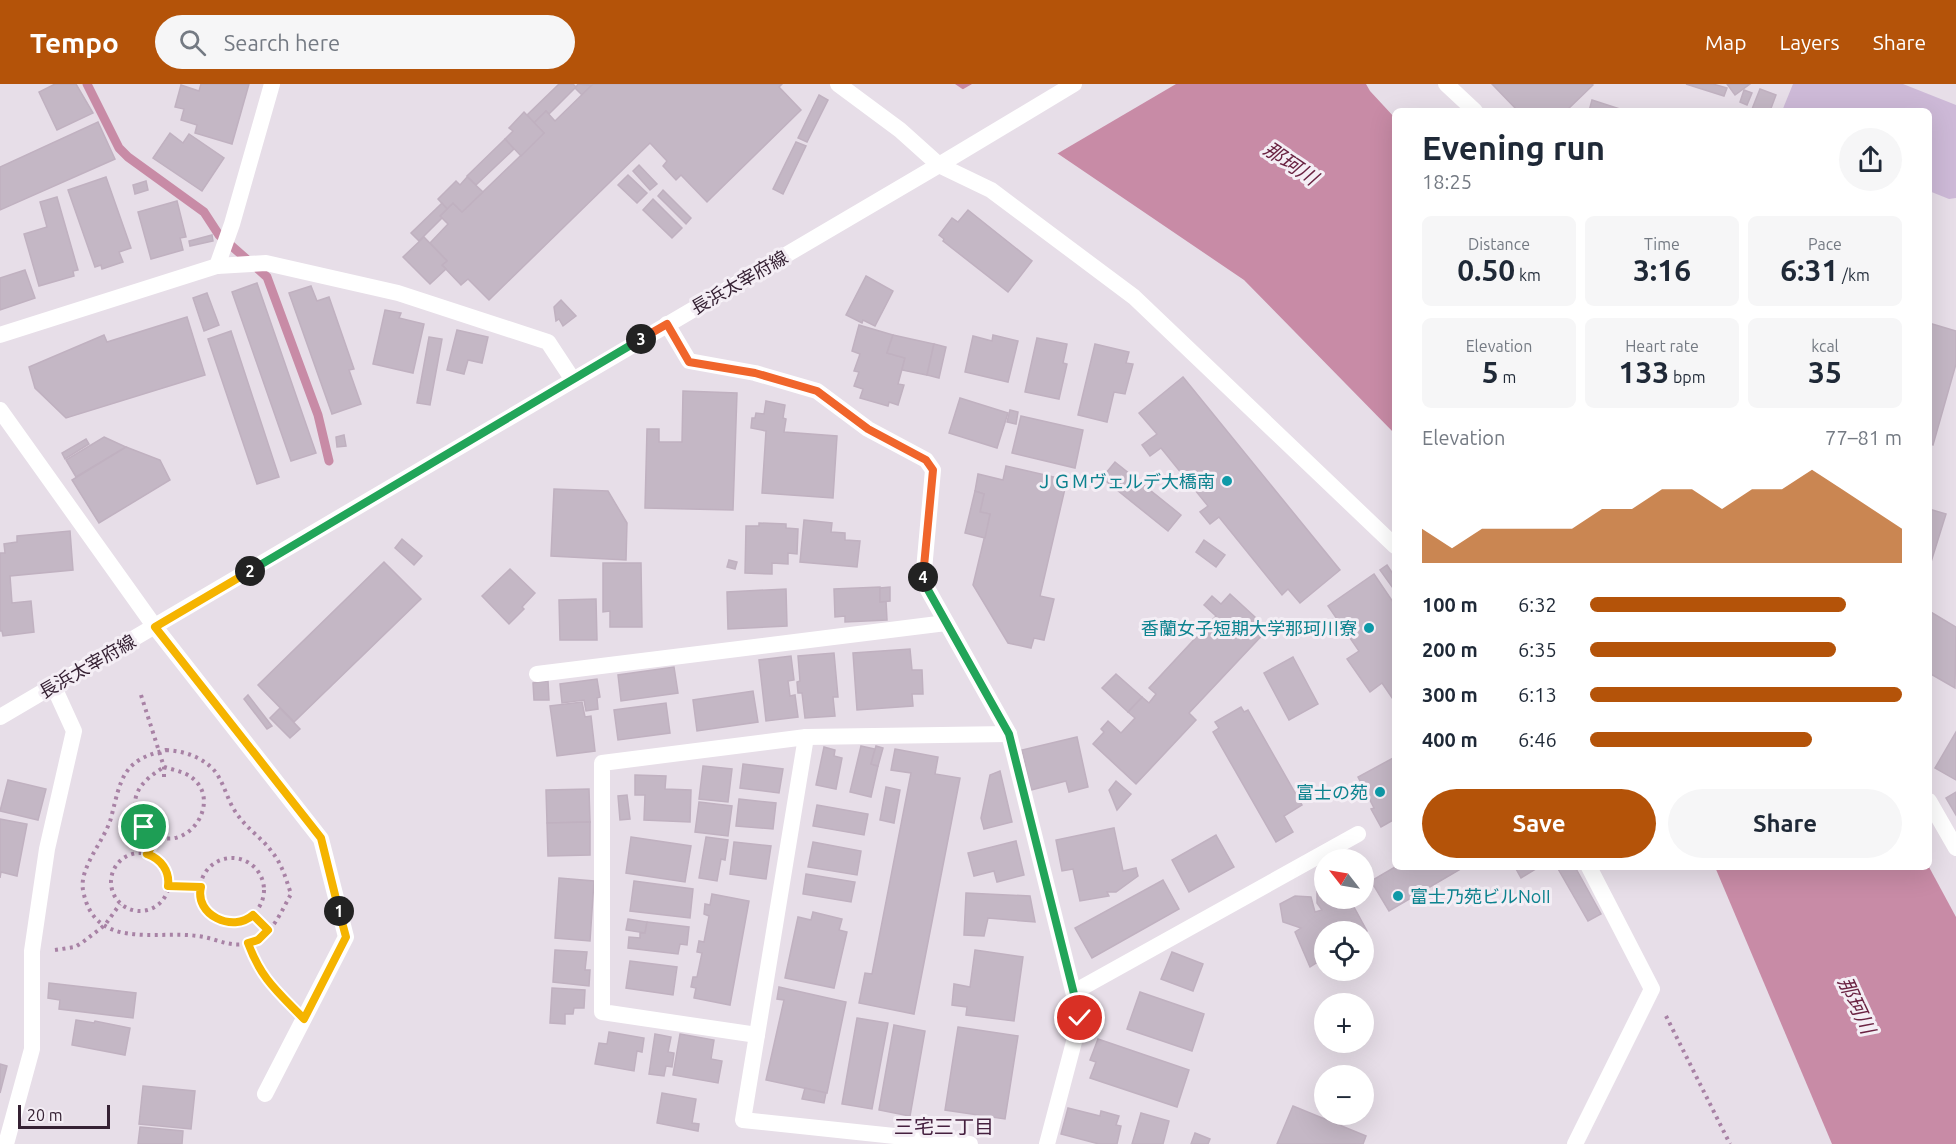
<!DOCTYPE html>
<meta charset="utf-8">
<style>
:root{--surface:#fff;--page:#f6f6f7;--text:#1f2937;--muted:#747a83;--accent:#b45309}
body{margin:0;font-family:Ubuntu,"Noto Sans JP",sans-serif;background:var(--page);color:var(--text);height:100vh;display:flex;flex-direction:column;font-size:22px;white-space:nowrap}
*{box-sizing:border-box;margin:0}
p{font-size:20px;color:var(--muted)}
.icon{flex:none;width:33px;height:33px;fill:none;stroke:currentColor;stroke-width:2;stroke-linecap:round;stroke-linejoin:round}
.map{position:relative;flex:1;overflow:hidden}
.details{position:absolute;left:1392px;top:24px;width:540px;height:762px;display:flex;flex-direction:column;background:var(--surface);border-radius:9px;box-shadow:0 6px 24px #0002}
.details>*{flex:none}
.needle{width:39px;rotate:301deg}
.buttons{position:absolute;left:1314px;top:765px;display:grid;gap:12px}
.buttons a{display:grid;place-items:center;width:60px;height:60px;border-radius:50%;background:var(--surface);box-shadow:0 6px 24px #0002;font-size:30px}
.scale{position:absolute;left:18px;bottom:15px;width:92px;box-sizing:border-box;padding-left:6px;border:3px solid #352133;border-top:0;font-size:16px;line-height:21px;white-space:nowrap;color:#352133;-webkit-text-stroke:4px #f4eef5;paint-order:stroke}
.pin{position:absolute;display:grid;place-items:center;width:51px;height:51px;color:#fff;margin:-26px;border:3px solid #fff;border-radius:50%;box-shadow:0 2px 6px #0007}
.km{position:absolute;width:30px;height:30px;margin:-15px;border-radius:50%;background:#222;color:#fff;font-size:16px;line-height:30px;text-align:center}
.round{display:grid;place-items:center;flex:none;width:63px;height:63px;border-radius:32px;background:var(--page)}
.headline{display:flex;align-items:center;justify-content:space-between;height:102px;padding:0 30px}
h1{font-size:33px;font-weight:600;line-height:45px}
.metrics{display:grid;grid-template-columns:repeat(3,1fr);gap:9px;height:102px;padding:6px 30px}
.metrics div{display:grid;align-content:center;border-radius:9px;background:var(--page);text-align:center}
.metrics b{font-size:30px;font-weight:600}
.metrics small{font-size:16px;font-weight:400}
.metrics p{font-size:16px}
.chart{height:168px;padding:12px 30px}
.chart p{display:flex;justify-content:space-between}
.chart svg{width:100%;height:108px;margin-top:6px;fill:var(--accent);opacity:.7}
.cta{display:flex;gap:12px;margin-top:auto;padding:12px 30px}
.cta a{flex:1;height:69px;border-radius:36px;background:var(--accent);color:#fff;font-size:24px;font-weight:600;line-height:69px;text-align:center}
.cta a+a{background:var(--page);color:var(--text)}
ul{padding:0 30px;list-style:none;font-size:20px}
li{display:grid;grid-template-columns:96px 72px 1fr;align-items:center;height:45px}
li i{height:15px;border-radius:8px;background:var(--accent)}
header{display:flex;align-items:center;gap:36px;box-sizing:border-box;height:84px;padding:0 30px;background:var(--accent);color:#fff}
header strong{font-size:28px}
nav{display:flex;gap:33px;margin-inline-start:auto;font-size:21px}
.search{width:420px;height:54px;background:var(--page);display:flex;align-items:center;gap:15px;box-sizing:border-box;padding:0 21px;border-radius:33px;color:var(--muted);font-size:22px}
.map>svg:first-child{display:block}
</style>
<header>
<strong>Tempo</strong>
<div class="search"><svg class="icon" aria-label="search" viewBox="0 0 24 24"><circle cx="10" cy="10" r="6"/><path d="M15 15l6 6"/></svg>Search here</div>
<nav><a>Map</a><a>Layers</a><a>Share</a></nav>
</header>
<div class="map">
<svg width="1956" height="1060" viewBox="0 0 1956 1060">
<rect width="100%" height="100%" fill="#e7dee8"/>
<!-- green -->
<polygon fill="#cdb9d7" points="1793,0 1903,0 1956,21 1956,114 1949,115 1929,107 1929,27 1782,27"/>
<!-- water -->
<g fill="#c88ba6">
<polygon points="955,0 1366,0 1370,7 1395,34 1395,350 1244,196"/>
<polygon points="1715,783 1929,783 1956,833 1956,1060 1832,1060"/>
</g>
<!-- pier -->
<polygon fill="#e7dee8" points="972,0 1176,0 1055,71 960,7"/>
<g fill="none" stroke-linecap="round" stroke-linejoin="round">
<!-- stream -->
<polyline stroke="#c88ba6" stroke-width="9" points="87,0 119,64 128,73 204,128 219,151 267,193 318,331 329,377"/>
</g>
<!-- building -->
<g fill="#c4b7c5" stroke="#c0b1c0" stroke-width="1.5">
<polygon points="55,0 76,0 93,29 57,46 39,8"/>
<polygon points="201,0 249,0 232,60 195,49 197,41 181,36 184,25 175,23 181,1 199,7"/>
<polygon points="559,0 573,0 576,3 578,0 592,1 582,11 575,4 549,30 546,27 534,39 527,31"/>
<polygon points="593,0 782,0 779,3 801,26 707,118 681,91 676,96 663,82 667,77 650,59 489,216 468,195 461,201 442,181 447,177 430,159 448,140 440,132 453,119 462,128 544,49 534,39 546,27 555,37"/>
<polygon points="1492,0 1591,0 1593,1 1566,27 1518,27"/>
<polygon points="1686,0 1713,0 1727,4 1724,12"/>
<polygon points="1727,0 1750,0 1735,11"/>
<polygon points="1760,5 1776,11 1770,27 1752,25"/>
<polygon points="1744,6 1752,9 1747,21 1740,18"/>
<polygon points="819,11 828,16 807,58 798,54"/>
<polygon points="1592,16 1626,27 1589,27"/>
<polygon points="524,28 544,49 521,72 505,55 513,47 509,44"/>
<polygon points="98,38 115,75 0,126 0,83"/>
<polygon points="170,49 183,59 189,50 224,74 202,107 153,74"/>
<polygon points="505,55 514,65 476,101 467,92"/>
<polygon points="796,58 806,62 783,110 773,105"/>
<polygon points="639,81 657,100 650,106 633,87"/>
<polygon points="628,91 647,109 637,119 618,101"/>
<polygon points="106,93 131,164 119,168 123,178 102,185 101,181 95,183 68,106"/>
<polygon points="467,93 483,108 462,128 453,119 447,125 438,115 456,97 460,101"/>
<polygon points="146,97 148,106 135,110 133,101"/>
<polygon points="663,106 691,134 686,140 658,112"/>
<polygon points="57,113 78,186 73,187 74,192 39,202 24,150 47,143 40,118"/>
<polygon points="653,115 682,144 672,154 643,126"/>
<polygon points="177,117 186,153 180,154 183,166 151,175 138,128"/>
<polygon points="442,119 447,125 440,132 442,134 419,157 411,149"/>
<polygon points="968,126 1032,177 1008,208 943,157 944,155 939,151 952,134 958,138"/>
<polygon points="212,151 213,157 190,162 189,157"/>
<polygon points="424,153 447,177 442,181 446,185 430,200 403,173"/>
<polygon points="25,186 35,214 0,226 0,194"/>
<polygon points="866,192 893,207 875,242 863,236 862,239 846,231"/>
<polygon points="257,199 316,369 291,377 232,208"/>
<polygon points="311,202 317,217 329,213 354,285 349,286 361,320 332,330 289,209"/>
<polygon points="207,209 219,241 204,247 193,214"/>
<polygon points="561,216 576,232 563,242 559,235 556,237 554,223"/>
<polygon points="385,226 401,229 399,234 424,240 413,289 373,280"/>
<polygon points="187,233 205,291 66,334 35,304 29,283 104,251 107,258"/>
<polygon points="1929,239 1956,247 1956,280 1933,361 1929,359"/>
<polygon points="859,241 893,251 887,269 905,274 898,300 904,301 898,321 889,318 888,322 860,314 863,305 854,302 859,288 854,287 860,270 852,267"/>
<polygon points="457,246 488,253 482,279 468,276 464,290 447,286"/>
<polygon points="231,247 279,393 257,400 208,255"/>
<polygon points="893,251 934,260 927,291 902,286 905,274 887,269"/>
<polygon points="993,251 1018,257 1008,298 965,288 973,252 992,257"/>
<polygon points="429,253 442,255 430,321 417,319"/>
<polygon points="1037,254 1067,260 1063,279 1067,280 1059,315 1025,308"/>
<polygon points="934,260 946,263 939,294 927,291"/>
<polygon points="1095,260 1129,268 1126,279 1133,280 1125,310 1114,308 1107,338 1078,331"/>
<polygon points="1183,293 1340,486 1300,519 1288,505 1282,511 1219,433 1210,440 1200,428 1208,422 1161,364 1150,372 1142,361 1157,350 1139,329"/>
<polygon points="683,307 737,309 733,426 645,424 647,345 659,345 659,358 682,358"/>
<polygon points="960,314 1008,329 997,364 949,349"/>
<polygon points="766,317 785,321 783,334 786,335 784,348 837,352 833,414 762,409 766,347 751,344 752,334 755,334 756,329 764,330"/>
<polygon points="1010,326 1018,328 1016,340 1007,338"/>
<polygon points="1021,332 1083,346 1075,384 1012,369"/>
<polygon points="344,351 346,362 337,363 336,353"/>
<polygon points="104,353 126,363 76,393 66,376"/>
<polygon points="86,355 89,360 65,375 62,369"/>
<polygon points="126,363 160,376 170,396 99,439 72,396"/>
<polygon points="1115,378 1181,431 1168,447 1102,394"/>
<polygon points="1006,382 1067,396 1040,512 1054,515 1044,556 1034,554 1031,564 1008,559 973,501 990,430 980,428 984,410 975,407 978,390 1003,396"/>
<polygon points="554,405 608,407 627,439 626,476 551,472"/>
<polygon points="975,407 984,410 980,428 990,430 985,454 965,449"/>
<polygon points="1929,425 1946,430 1931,478 1929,478"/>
<polygon points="804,436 832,439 831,448 845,449 845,456 860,457 857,483 800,478"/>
<polygon points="759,439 786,440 786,444 798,445 797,470 788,469 788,480 772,479 772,490 745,489 746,442 759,442"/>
<polygon points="70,447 73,486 10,492 12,519 31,517 34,548 3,552 2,547 0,547 0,469 5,469 4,460 17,458 17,452"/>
<polygon points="402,455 422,472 414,481 395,464"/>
<polygon points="1204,456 1225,471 1216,483 1196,468"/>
<polygon points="729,476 737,478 735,485 727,483"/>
<polygon points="384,478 421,515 294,638 258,601"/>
<polygon points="603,479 641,479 642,543 610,543 610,527 603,528"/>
<polygon points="1387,481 1395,493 1395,507 1380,486"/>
<polygon points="510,485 535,509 522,523 524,525 509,540 482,512"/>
<polygon points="1374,490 1395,521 1395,618 1382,599 1370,608 1347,575 1359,567 1328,522"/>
<polygon points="880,503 880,518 886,517 887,536 845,538 845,532 835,533 834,505"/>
<polygon points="890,503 890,517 880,518 880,504"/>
<polygon points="786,505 787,542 728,545 727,508"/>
<polygon points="1230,510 1268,545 1189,629 1196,636 1136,700 1093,660 1104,648 1101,645 1108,637 1121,649 1135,634 1128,628 1142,613 1149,619 1156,610 1149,604 1216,532 1204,521 1212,512 1221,520"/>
<polygon points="596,515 597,556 560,556 559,516"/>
<polygon points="1929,527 1956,543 1955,604 1929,589"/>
<polygon points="910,565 912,586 922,586 923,610 912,610 913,622 857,626 853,569"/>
<polygon points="834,569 838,613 833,613 835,632 805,634 802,609 798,609 797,598 800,597 798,572"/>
<polygon points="791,572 794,596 788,597 790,612 795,611 798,633 766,637 759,576"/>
<polygon points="1293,573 1318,620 1289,636 1264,589"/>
<polygon points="674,583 678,609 621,617 618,591"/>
<polygon points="1116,590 1142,613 1128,628 1102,604"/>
<polygon points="597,595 600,613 597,614 598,625 586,627 584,616 562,619 560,600"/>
<polygon points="548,597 549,616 534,616 533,599"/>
<polygon points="753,607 758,638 697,647 693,616"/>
<polygon points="248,611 272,642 267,645 244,615"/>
<polygon points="582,618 585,633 591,632 595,667 557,672 550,622"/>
<polygon points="666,619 670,649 618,656 614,626"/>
<polygon points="1241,623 1244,628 1248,626 1302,721 1284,732 1293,748 1276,758 1213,648 1219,644 1215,638"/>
<polygon points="280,624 300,645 290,654 270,634"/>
<polygon points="1956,648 1956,696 1935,684"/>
<polygon points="1077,653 1088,703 1069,708 1066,697 1031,706 1022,666"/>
<polygon points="861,662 875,665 871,680 878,682 871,713 850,708"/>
<polygon points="876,662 883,664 878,682 871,680"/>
<polygon points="824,663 835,666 834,672 842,674 836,705 816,701"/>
<polygon points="895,665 938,673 935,690 960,694 914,930 859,919 865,889 872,890 911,689 891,686"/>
<polygon points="1395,673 1395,735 1381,743 1371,725 1374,724 1358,693"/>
<polygon points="743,680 783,685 779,709 740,704"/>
<polygon points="703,682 732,685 728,718 699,715"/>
<polygon points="1000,687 1012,738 984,745 981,734 990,691"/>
<polygon points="635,691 666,692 665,705 691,706 690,738 644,736 645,711 635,711"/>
<polygon points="8,696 46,705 38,736 0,727"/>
<polygon points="1116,697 1131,710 1117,726 1109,706"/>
<polygon points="886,703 900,706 894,739 880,736"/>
<polygon points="589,705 590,738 547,739 546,706"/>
<polygon points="1956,708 1956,731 1946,714"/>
<polygon points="627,711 630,735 620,736 618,712"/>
<polygon points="739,715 776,719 773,745 736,742"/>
<polygon points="699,718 732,722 728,752 695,748"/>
<polygon points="817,721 868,730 864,751 813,742"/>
<polygon points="0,735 27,740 17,792 1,788 0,794"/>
<polygon points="590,738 590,771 548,772 547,739"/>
<polygon points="1114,744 1123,787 1136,784 1138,792 1116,808 1107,808 1109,812 1080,817 1073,785 1062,787 1056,756"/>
<polygon points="1216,751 1234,783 1189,808 1172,776"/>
<polygon points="631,753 691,762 685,798 626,789"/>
<polygon points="706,753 728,756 725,776 721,775 717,797 699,794"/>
<polygon points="1016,757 1024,791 997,798 994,787 974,792 968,769"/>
<polygon points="734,758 771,762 766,795 730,790"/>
<polygon points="813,758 861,767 857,791 808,783"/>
<polygon points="1395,783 1464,783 1389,827 1371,797"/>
<polygon points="1515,783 1539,783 1521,794"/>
<polygon points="1557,783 1575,783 1601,830 1588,837"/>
<polygon points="806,790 855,798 851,818 803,810"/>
<polygon points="559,794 594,797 590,857 555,854"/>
<polygon points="1324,795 1324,814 1349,814 1367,847 1364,849 1364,848 1324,848 1324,874 1310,883 1295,848 1301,844 1283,838 1280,820 1295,812 1311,813 1315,828 1322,826 1317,819 1317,804"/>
<polygon points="1163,796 1179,825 1092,874 1075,844"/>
<polygon points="634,797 693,805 690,834 630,827"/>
<polygon points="966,809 1030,812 1035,838 988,834 984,852 964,851"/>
<polygon points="712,810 749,817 730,921 694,914 696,904 691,903 693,893 697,893 702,869 697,868 699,857 704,858 709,832 704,830 705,820 710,821"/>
<polygon points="813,828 842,835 839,846 847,848 834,904 785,894 798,833 811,836"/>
<polygon points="628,835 647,838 645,849 626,846"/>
<polygon points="647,838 689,843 687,861 680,860 678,870 628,864 629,853 640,854 640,849 645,849"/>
<polygon points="555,866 587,868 585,886 590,886 589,902 553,898"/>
<polygon points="975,866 1023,873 1014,937 966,931 967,923 952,921 954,900 970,903"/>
<polygon points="1172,868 1203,880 1193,907 1161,895"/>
<polygon points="630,877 677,883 673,911 626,904"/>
<polygon points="49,899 136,909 133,934 59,925 60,916 48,914"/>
<polygon points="779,903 846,918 827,1009 766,996 784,916 777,915"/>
<polygon points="552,904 585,906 584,924 574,924 573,930 565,930 565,940 550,939"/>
<polygon points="1140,908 1204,930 1192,967 1127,945"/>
<polygon points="857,934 888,939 872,1025 842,1020"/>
<polygon points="76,936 94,939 95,937 130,944 125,971 72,961"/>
<polygon points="894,941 925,947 910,1032 879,1026"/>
<polygon points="958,943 1018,952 1005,1035 945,1026"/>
<polygon points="609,948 644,954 642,968 637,967 634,987 595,980 599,959 607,960"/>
<polygon points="655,950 671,953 668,968 674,969 672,983 666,982 664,992 649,990"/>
<polygon points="680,950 714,956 711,975 722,977 718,999 673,991"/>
<polygon points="1098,955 1189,986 1177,1023 1090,994 1096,978 1090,976"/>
<polygon points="0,980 7,982 0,1009"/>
<polygon points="143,1002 195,1007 191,1045 139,1040"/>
<polygon points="805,1004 826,1009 824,1019 802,1015"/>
<polygon points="662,1009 696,1015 692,1039 699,1040 698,1047 657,1039"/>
<polygon points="1293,1022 1366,1052 1363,1060 1277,1060"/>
<polygon points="1068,1024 1100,1032 1101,1027 1119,1032 1116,1041 1121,1042 1117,1060 1099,1060 1061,1050"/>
<polygon points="1141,1029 1169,1037 1163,1060 1132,1060"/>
<polygon points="140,1043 183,1047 182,1060 138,1060"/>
<polygon points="1195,1049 1210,1055 1208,1060 1191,1060"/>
</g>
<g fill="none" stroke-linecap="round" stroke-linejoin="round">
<!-- path -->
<g stroke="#a882a5" stroke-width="4" stroke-dasharray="3 4.5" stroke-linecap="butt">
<polyline points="141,611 164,683 164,694"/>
<path d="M166,666C183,667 200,672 213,685C224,697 227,717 237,730C247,745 262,754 272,768C282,780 286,795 291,810C282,826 273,849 255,857C232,866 220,855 198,852C155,846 94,867 83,806C79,783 105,756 111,734C121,695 122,676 166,666Z"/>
<path d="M164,683C171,685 179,687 186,690C229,712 186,778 147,746C141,740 136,731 135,722C134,703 150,692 164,683Z"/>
<circle cx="140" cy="798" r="29"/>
<polyline points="147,770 158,752"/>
<circle cx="232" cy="806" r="32"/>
<polyline points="168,802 200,803"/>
<polyline points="253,831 268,846"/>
<path d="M248,859C257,885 268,897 287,917"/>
<polyline points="55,866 75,863 83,858 105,841 120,820"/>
<polyline points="1666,932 1730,1060"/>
</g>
<!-- minor -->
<g stroke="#fff" stroke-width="16">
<polyline points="838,0 900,46 939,81 991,106 1134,213 1395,462"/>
<polyline points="1446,0 1475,27"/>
<polyline points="217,182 232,140 272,0"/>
<polyline points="667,240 689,277 755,289 817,307 868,345 926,376 933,386 923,497 1009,650 1080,935 1047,1060"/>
<polyline points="0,251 217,182 266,179 398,209 548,258 573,296"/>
<polyline points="0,326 155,543 321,755 346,853 265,1010"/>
<polyline points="537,590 946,539"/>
<polyline points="806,653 743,1036 970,1060"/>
<polyline points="1929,717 1956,764"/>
<polyline points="1074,908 1358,750"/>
<polyline points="757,951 602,928 602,679 806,653 1009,650"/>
<polyline points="6,1060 32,965 32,867 47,765 74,647 53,601"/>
<polyline points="1575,1060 1652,905 1589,783"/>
</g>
<!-- tertiary -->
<polyline stroke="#fff" stroke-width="16" points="0,633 939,81 1074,0"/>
</g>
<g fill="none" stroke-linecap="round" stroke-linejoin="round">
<!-- split-1 casing -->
<g stroke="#fff" stroke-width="12">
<path id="split-1" d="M144,743L152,750L158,752L147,770C161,775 170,787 168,802L201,803C194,831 233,849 253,831L268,846L258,856L248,859C261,895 278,908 304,935L346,853L339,827"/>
</g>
<!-- split-2 casing -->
<g stroke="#fff" stroke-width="12">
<polyline id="split-2" points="250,487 155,543 321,754 339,827"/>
</g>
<!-- split-3 casing -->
<g stroke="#fff" stroke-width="12">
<polyline id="split-3" points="250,487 641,255"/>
</g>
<!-- split-4 casing -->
<g stroke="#fff" stroke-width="12">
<polyline id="split-4" points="641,255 667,240 689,278 755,289 817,307 868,345 926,376 933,386 923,493"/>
</g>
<!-- split-5 casing -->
<g stroke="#fff" stroke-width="12">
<polyline id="split-5" points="923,493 923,497 1009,650 1080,934"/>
</g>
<!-- split-1 -->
<use href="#split-1" stroke="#f5b400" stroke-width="8"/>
<!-- split-2 -->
<use href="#split-2" stroke="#f5b400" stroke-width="8"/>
<!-- split-3 -->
<use href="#split-3" stroke="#22a559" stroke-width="8"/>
<!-- split-4 -->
<use href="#split-4" stroke="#f0652b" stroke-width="8"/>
<!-- split-5 -->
<use href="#split-5" stroke="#22a559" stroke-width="8"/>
</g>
<!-- markers -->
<g fill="#0f9aa8" stroke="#f4eef5" stroke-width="2">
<circle cx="1227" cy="397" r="6"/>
<circle cx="1369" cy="544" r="6"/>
<circle cx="1380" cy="708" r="6"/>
<circle cx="1398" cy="812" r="6"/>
</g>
<g text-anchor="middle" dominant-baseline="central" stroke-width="6" stroke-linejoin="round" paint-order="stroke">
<!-- street labels -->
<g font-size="18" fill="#352133" stroke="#f4eef5">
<text transform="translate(739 198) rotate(-30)">長浜太宰府線</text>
<text transform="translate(87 582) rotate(-30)">長浜太宰府線</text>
</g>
<!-- culture labels -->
<g font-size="18" fill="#0d838f" stroke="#f4eef5" text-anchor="end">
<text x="1215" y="397">ＪＧＭヴェルデ大橋南</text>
<text x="1357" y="544">香蘭女子短期大学那珂川寮</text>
<text x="1368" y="708">富士の苑</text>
<text x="1410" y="812" text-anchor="start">富士乃苑ビルNoII</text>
</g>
<!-- water labels -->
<g font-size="20" font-style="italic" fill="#6a2342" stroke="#f4eef5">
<text transform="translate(1291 79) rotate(34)">那珂川</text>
<text transform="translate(1857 921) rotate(65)">那珂川</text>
</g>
<!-- neighbourhood labels -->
<g font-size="20" fill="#45203f" stroke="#f4eef5">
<text x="944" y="1042">三宅三丁目</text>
</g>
</g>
</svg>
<div class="buttons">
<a><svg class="needle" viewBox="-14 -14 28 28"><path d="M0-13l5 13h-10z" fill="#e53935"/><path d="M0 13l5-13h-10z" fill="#747a83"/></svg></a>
<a><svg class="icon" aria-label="locate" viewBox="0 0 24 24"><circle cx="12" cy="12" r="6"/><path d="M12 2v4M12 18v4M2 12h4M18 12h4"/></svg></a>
<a>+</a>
<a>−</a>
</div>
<div class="scale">20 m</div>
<div class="pin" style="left:144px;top:743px;background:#1e9e55"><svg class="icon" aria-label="arrive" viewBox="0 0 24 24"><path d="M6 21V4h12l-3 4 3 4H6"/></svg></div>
<div class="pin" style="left:1080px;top:934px;background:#d93025"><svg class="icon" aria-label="check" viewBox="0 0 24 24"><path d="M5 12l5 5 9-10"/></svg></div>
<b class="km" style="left:339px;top:827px">1</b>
<b class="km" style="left:250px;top:487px">2</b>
<b class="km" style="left:641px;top:255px">3</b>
<b class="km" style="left:923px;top:493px">4</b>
<section class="details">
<div class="headline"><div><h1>Evening run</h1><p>18:25</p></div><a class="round"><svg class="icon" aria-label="share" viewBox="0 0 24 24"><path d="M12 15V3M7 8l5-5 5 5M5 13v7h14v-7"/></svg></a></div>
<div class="metrics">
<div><p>Distance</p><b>0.50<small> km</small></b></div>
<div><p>Time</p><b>3:16</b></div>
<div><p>Pace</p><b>6:31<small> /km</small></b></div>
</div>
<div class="metrics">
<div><p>Elevation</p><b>5<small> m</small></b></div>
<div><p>Heart rate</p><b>133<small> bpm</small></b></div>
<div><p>kcal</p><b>35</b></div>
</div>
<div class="chart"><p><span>Elevation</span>77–81 m</p>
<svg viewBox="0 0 160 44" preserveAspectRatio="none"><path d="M0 44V30L10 38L20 30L30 30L40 30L50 30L60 22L70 22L80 14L90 14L100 22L110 14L120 14L130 6L140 14L150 22L160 30V44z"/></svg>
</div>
<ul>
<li><b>100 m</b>6:32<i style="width:82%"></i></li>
<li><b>200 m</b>6:35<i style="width:79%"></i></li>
<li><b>300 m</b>6:13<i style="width:100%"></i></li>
<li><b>400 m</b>6:46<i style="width:71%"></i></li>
</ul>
<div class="cta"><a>Save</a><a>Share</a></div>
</section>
</div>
